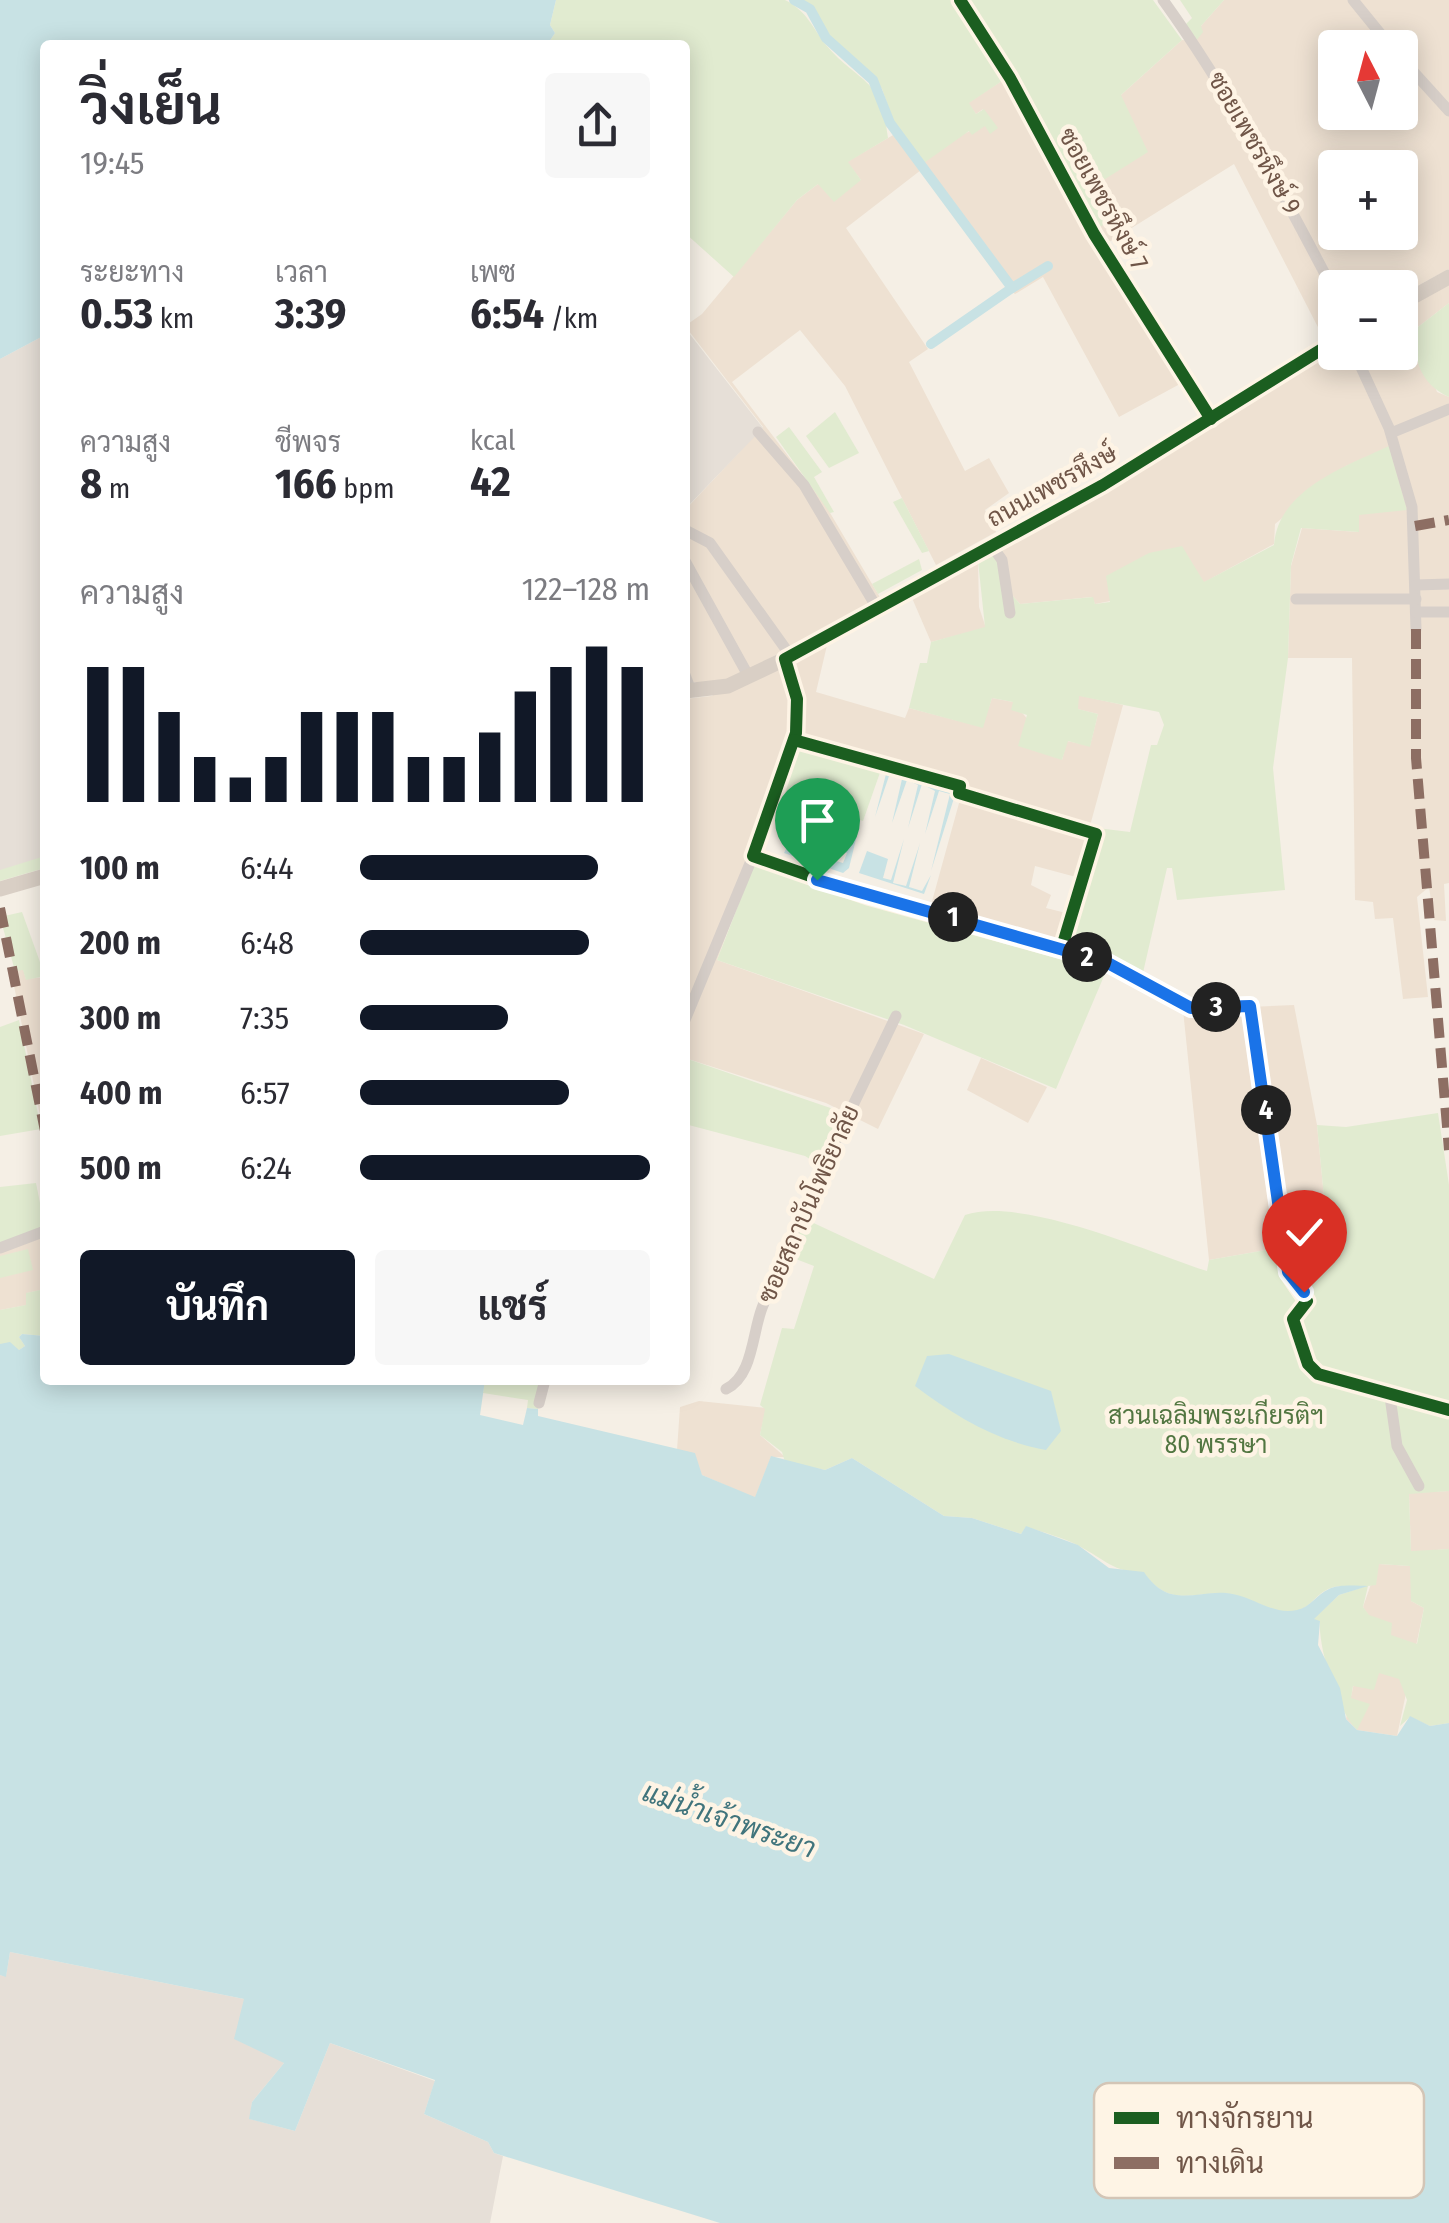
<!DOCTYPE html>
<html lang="th">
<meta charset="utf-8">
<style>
:root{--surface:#fff;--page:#f7f7f7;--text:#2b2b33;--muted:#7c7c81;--accent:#111827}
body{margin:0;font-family:"Fira Sans Condensed",Sarabun,sans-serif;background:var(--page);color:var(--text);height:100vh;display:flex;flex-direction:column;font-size:38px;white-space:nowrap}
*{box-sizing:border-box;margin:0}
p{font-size:32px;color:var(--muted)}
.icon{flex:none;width:55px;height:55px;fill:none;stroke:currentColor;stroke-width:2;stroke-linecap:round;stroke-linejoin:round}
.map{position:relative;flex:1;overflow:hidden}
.drawer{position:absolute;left:40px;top:40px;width:650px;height:1345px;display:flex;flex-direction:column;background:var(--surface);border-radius:10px;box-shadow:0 5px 25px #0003}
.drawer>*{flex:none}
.needle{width:65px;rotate:354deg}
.fabs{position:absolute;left:1318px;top:30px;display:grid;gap:20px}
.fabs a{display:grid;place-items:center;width:100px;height:100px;border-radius:10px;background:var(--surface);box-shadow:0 5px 25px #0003;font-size:50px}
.pin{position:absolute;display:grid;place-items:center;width:85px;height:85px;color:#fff;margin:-102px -42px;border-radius:50% 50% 50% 0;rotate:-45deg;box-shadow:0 0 10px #0007}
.pin .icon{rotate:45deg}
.km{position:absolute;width:50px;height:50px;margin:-25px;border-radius:50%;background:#222;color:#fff;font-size:28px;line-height:50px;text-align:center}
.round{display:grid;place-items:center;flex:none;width:105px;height:105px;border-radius:10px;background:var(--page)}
.head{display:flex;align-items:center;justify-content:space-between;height:170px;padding:0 40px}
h1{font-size:55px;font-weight:700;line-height:75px}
.figures{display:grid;grid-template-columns:repeat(3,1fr);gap:15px;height:170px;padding:10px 40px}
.figures div{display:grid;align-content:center}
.figures b{font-size:42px;font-weight:700}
.figures small{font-size:28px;font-weight:400}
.figures p{font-size:28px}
.chart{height:280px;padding:20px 40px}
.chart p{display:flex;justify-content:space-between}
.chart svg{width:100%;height:180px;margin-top:10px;stroke:var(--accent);stroke-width:6}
.button{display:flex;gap:20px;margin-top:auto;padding:20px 40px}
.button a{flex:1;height:115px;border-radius:10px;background:var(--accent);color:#fff;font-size:40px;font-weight:700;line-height:115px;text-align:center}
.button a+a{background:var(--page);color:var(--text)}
ul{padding:0 40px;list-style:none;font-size:32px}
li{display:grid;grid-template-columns:160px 120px 1fr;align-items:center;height:75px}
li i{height:25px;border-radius:12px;background:var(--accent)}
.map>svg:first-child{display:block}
</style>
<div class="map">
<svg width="1449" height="2223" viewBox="0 0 1449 2223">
<rect width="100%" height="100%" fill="#f5efe5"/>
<!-- residential -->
<g fill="#eee1d2" fill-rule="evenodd">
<path d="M1224,0H1449V269L1400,295V288H1335V328L1322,335L1234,164L1106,244L1191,378L1119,417L1043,277L1015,294L1001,281L971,231L921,170L846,228L928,349L909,362L965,471L989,458L1009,493L985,510L996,532L936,565L845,386L800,330L732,382L826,506L881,599L725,682H685V510L763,427L685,326L702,314L797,200L818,184L861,180L847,162L900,131L908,143L953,139L970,131L983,109L976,114L968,103L1014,73L1101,181L1121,95L1182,40L1196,41L1201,26ZM1335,48H1400V112H1335ZM1335,168H1400V232H1335Z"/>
<polygon points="1449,282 1449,303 1414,330 1437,392 1449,397 1449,883 1444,884 1446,921 1434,920 1429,887 1417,897 1428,997 1403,999 1393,918 1375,919 1373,902 1355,900 1352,658 1288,658 1291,566 1302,528 1358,532 1359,515 1389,447 1346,466 1275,524 1274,544 1203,583 1095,604 1092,597 1020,604 1011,594 1002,547 1335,344 1335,352 1400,352 1400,308"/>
<polygon points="978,561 979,607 986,628 931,642 912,598"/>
<polygon points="828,641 816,692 905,718 909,708 982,727 992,698 1013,702 1062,760 1067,741 1090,746 1098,714 1077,709 1078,695 1123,705 1076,877 1035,866 1031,885 1051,895 1046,908 1066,913 1058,942 931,905 964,785 798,742 717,960 924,1034 878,1129 826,1103 685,1058 685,699 711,696 783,666"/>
<polygon points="23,969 26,979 45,977 45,1140 11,971"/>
<polygon points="1294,1005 1317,1125 1328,1239 1209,1260 1183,1010"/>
<polygon points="981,1058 1047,1087 1028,1123 967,1090"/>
<polygon points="45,1228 45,1289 27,1293 27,1305 0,1310 0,1245"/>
<polygon points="699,1401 766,1408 760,1435 785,1457 771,1457 755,1498 702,1475 694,1461 677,1450 680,1407"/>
<polygon points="1449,1491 1449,1549 1411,1552 1409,1493"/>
<polygon points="1378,1564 1411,1566 1411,1601 1424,1608 1397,1736 1357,1730 1346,1719 1369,1616 1363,1607"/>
</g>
<!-- industrial -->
<g fill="#e6dfd7">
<polygon points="685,328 763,428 689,505 685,501"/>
<polygon points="45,335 45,860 0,874 0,359"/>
<polygon points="10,1952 244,1999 284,2063 252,2102 250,2119 295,2131 330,2043 435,2081 424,2114 488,2142 494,2153 503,2156 490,2223 0,2223 0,1975 6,1976"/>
</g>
<!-- green -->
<g fill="#e1ebd0" fill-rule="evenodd">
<path d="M556,0H785C807,11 812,27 826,45C860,85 881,75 888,138L848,162L861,180L834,202L818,184L797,200L734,277L685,233V45H547L555,33L550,25Z"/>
<polygon points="799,0 1153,0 1182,40 1121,95 1148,152 1102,181 1122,214 1098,228 1014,73 969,103 976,114 984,109 998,128 990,134 985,126 972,135 969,131 924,163 894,123 882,89 868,70 840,48"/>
<polygon points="1180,0 1224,0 1201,26 1203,32 1196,41 1185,25 1192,18"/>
<path d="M1449,303V397C1420,384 1414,360 1414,330Z"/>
<polygon points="835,412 859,453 829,468 806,436"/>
<polygon points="789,427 822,472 814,477 834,512 830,513 776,437"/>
<path d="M1389,446L1407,510L1359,515V532L1301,528L1291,565L1288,658L1273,768L1285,890L1177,900L1172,868H1167L1142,977L1116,961L1058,942L1089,827L1130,832L1151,745H1157L1164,725L1159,712L1079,696L1078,709L1098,714L1090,747L1068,741L1062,760L1018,746L1027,715L1011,710L1013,702L992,698L983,728L909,708L920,663H927L931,642L985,627L978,561L1002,547L1011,594L1020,604L1093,597L1095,604L1110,602L1106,576L1149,553L1182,546L1204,582L1274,545C1278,490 1344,467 1389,446Z"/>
<polygon points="902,498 929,551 922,553 893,502"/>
<polygon points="919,559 922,570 878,594 872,584"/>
<polygon points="798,742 883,764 863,821 779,795"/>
<polygon points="45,856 45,868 0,881 0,870"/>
<path d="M755,862L863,898L862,901C943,916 1031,935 1107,969L1056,1089L904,1025L717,960Z"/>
<polygon points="22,912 45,976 26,980 23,970 15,971 0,917"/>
<polygon points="19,1020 41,1129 0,1136 0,1027"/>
<polygon points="685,1058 845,1113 818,1164 805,1156 685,1124"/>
<path d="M1438,1113L1449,1185V1491L1409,1494L1411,1551L1449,1549V1723L1430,1726L1410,1717L1400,1726L1407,1700L1399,1679L1379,1673L1374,1690L1353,1686L1351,1698L1370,1704L1357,1730C1338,1712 1318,1648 1320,1622L1313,1619L1339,1595L1363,1587C1354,1587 1339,1585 1331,1588C1315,1593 1310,1611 1291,1612C1271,1612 1255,1601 1238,1596C1203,1585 1173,1614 1144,1573C1115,1573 1104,1559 1079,1546C1064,1538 1043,1532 1026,1527L1021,1534L972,1518L944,1516L852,1458L825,1470L785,1462L782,1452L760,1435L765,1409L760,1405L782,1328L794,1329L814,1266L788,1256L805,1219L934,1279L965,1215C1023,1196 1148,1252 1207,1271L1209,1260L1328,1239L1317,1125L1346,1127ZM1379,1564L1410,1566L1411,1601L1424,1608L1417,1644L1391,1635L1392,1623L1369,1615L1363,1607L1368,1586L1376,1585Z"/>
<polygon points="36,1183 45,1228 0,1245 0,1187"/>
<polygon points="28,1249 33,1270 0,1278 0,1256"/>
<polygon points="45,1289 45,1336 22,1334 19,1337 25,1346 19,1350 0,1344 0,1310 26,1305 26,1293"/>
<polygon points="485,1380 545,1380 538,1409 527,1408 528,1400 483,1393"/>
</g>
<!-- water -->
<g fill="#c8e2e4">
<polygon points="0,0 556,0 550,25 555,33 547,45 45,45 45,335 0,359"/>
<polygon points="886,774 953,791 955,795 931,871 950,794 939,791 925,834 935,791 922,784 908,828 918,785 907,780 892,823 902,779 889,776 875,817"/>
<polygon points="798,811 858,831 849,868 843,873 784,853 787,847 843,863 847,853 791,835 792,829 847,848 852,837 795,819"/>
<polygon points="904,839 893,883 906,886 920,843 909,887 922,891 931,875 924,894 859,873 867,851 888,859 883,878 891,880"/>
<path d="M22,1334L45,1336V1380H485L480,1415L523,1425L527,1408L538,1409V1416L695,1453L702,1475L755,1497L771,1456L825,1470L852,1458L944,1516L972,1518L1021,1534L1026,1526L1078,1545L1109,1568L1144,1572C1172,1614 1202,1585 1237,1595C1257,1600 1275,1615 1297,1610C1311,1607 1317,1594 1329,1589C1339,1584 1357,1586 1368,1586L1339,1595L1314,1619L1320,1621L1318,1645L1340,1688L1346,1719L1357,1730L1397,1736L1410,1716L1430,1726L1449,1723V2223H720L494,2153L488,2142L424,2114L435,2080L330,2043L295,2131L249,2119L252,2102L284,2063L234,2039L244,1999L10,1952L6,1977L0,1975V1344L10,1342L19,1350L25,1346L19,1337Z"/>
<path d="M949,1354L1051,1391L1061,1431L1046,1450C996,1441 955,1416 915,1386L927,1356Z"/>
</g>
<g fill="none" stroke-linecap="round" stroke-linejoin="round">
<!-- canal -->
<g stroke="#c8e2e4" stroke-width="10">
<polyline points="794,0 810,9 826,38 873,80 890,123 1012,288 1048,266"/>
<polyline points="931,344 1012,288"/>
</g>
<!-- minor -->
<g stroke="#d7cfc9" stroke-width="11">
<polyline points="960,0 1010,78 1094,234 1211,419"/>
<path d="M1163,0C1230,93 1282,192 1335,293"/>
<polyline points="1353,0 1392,48"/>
<polyline points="1400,57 1449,111"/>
<polyline points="1354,352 1389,428 1412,507 1416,629"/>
<polyline points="758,432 804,485 877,608"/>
<polyline points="1391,433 1449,409"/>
<polyline points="685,530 710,543 790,655"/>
<polyline points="992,546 1002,560 1010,613"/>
<polyline points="685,561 749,677"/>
<polyline points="1416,585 1449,584"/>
<polyline points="1296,599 1416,599"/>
<polyline points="1416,612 1449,612"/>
<polyline points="685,675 691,691"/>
<polyline points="753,856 868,896 1106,962 1191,1008 1250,1006 1288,1273 1307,1301 1293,1319 1308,1364 1318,1374 1449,1410"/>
<polyline points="685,1020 753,856 794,740 799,711 785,659"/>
<polyline points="0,1248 45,1231"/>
<path d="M726,1389C753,1376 752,1334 762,1308C801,1208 850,1113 896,1016"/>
<polyline points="1390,1397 1397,1446 1419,1486"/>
<polyline points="539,1403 545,1380"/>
</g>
<!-- major -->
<g stroke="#d9cfc5" stroke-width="15">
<polyline points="1400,304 1449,277"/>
<polyline points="685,691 728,686 785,659 1103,485 1335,341"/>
<polyline points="0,889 45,876"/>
</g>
<!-- quiet -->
<g stroke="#8d6e63" stroke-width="10" stroke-dasharray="20 10" stroke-linecap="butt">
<polyline points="1415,526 1449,520"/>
<polyline points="1416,629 1416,758 1449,1150"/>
<polyline points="0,908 45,1131"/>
</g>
<!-- cycleway casing -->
<g stroke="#fef4e5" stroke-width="19">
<g id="cycleway">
<polyline points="960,0 1010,78 1094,234 1211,419"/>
<polyline points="1335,341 1103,485 785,659 797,699 796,733 753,856 868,896 1106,962 1191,1008 1250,1006 1288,1273 1307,1301 1293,1319 1308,1364 1318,1374 1449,1410"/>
<polyline points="794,740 960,786 959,793 1096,834 1062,947"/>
</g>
</g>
<!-- cycleway -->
<use href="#cycleway" stroke="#1b5e20" stroke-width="12"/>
</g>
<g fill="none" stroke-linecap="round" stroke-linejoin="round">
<!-- route casing -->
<g stroke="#fff" stroke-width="20">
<polyline id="route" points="817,880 1106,962 1191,1008 1250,1006 1288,1272 1304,1292"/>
</g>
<!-- route -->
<use href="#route" stroke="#1a73e8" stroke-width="12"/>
</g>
<g text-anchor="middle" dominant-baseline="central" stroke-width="9" stroke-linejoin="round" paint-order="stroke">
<!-- street labels -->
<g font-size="25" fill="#705648" stroke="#fef4e5">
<text transform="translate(1254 143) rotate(60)">ซอยเพชรหึงษ์ 9</text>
<text transform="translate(1103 199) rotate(61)">ซอยเพชรหึงษ์ 7</text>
<text transform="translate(1052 486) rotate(-29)">ถนนเพชรหึงษ์</text>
<text transform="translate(809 1204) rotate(-66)">ซอยสถาบันโพธิยาลัย</text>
</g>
<!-- park labels -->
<g font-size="25" fill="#527641" stroke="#fef4e5">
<text x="1216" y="1416">สวนเฉลิมพระเกียรติฯ<tspan x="1216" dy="29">80 พรรษา</tspan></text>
</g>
<!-- water labels -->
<g font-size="28" font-style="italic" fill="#40747c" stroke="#fef4e5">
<text transform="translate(729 1820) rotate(19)">แม่น้ำเจ้าพระยา</text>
</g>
</g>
<!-- legend -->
<rect x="1094" y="2083" width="330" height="115" rx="15" fill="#fef4e5" stroke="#d3c5b6" stroke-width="2.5"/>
<rect x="1114" y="2112" width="45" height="12" fill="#1b5e20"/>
<rect x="1114" y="2157" width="45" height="12" fill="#8d6e63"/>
<g font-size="28" fill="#705648">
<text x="1176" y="2128">ทางจักรยาน</text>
<text x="1176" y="2173">ทางเดิน</text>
</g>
</svg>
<div class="fabs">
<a><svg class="needle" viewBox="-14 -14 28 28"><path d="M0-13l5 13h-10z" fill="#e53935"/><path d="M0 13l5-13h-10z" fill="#7c7c81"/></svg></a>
<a>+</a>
<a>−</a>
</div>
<div class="pin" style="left:817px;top:880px;background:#1e9e55"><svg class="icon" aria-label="arrive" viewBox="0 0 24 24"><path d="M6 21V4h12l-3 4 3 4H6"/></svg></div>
<div class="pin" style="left:1304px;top:1292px;background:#d93025"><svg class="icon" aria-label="check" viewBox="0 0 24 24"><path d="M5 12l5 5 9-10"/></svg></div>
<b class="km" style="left:953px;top:917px">1</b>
<b class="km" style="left:1087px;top:957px">2</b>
<b class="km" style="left:1216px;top:1007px">3</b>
<b class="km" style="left:1266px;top:1110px">4</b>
<section class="drawer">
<div class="head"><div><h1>วิ่งเย็น</h1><p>19:45</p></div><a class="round"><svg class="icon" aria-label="share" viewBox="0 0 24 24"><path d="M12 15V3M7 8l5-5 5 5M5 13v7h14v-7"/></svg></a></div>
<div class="figures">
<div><p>ระยะทาง</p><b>0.53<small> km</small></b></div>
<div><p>เวลา</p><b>3:39</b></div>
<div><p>เพซ</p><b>6:54<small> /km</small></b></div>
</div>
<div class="figures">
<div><p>ความสูง</p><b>8<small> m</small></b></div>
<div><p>ชีพจร</p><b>166<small> bpm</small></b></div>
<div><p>kcal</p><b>42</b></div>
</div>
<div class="chart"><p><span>ความสูง</span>122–128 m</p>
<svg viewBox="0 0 160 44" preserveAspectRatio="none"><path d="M5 44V11M15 44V11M25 44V22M35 44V33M45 44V38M55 44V33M65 44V22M75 44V22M85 44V22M95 44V33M105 44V33M115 44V27M125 44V17M135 44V11M145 44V6M155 44V11"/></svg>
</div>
<ul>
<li><b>100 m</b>6:44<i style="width:82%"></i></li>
<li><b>200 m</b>6:48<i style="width:79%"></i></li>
<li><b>300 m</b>7:35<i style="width:51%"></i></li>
<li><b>400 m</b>6:57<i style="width:72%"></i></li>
<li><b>500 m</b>6:24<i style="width:100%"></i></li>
</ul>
<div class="button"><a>บันทึก</a><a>แชร์</a></div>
</section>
</div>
